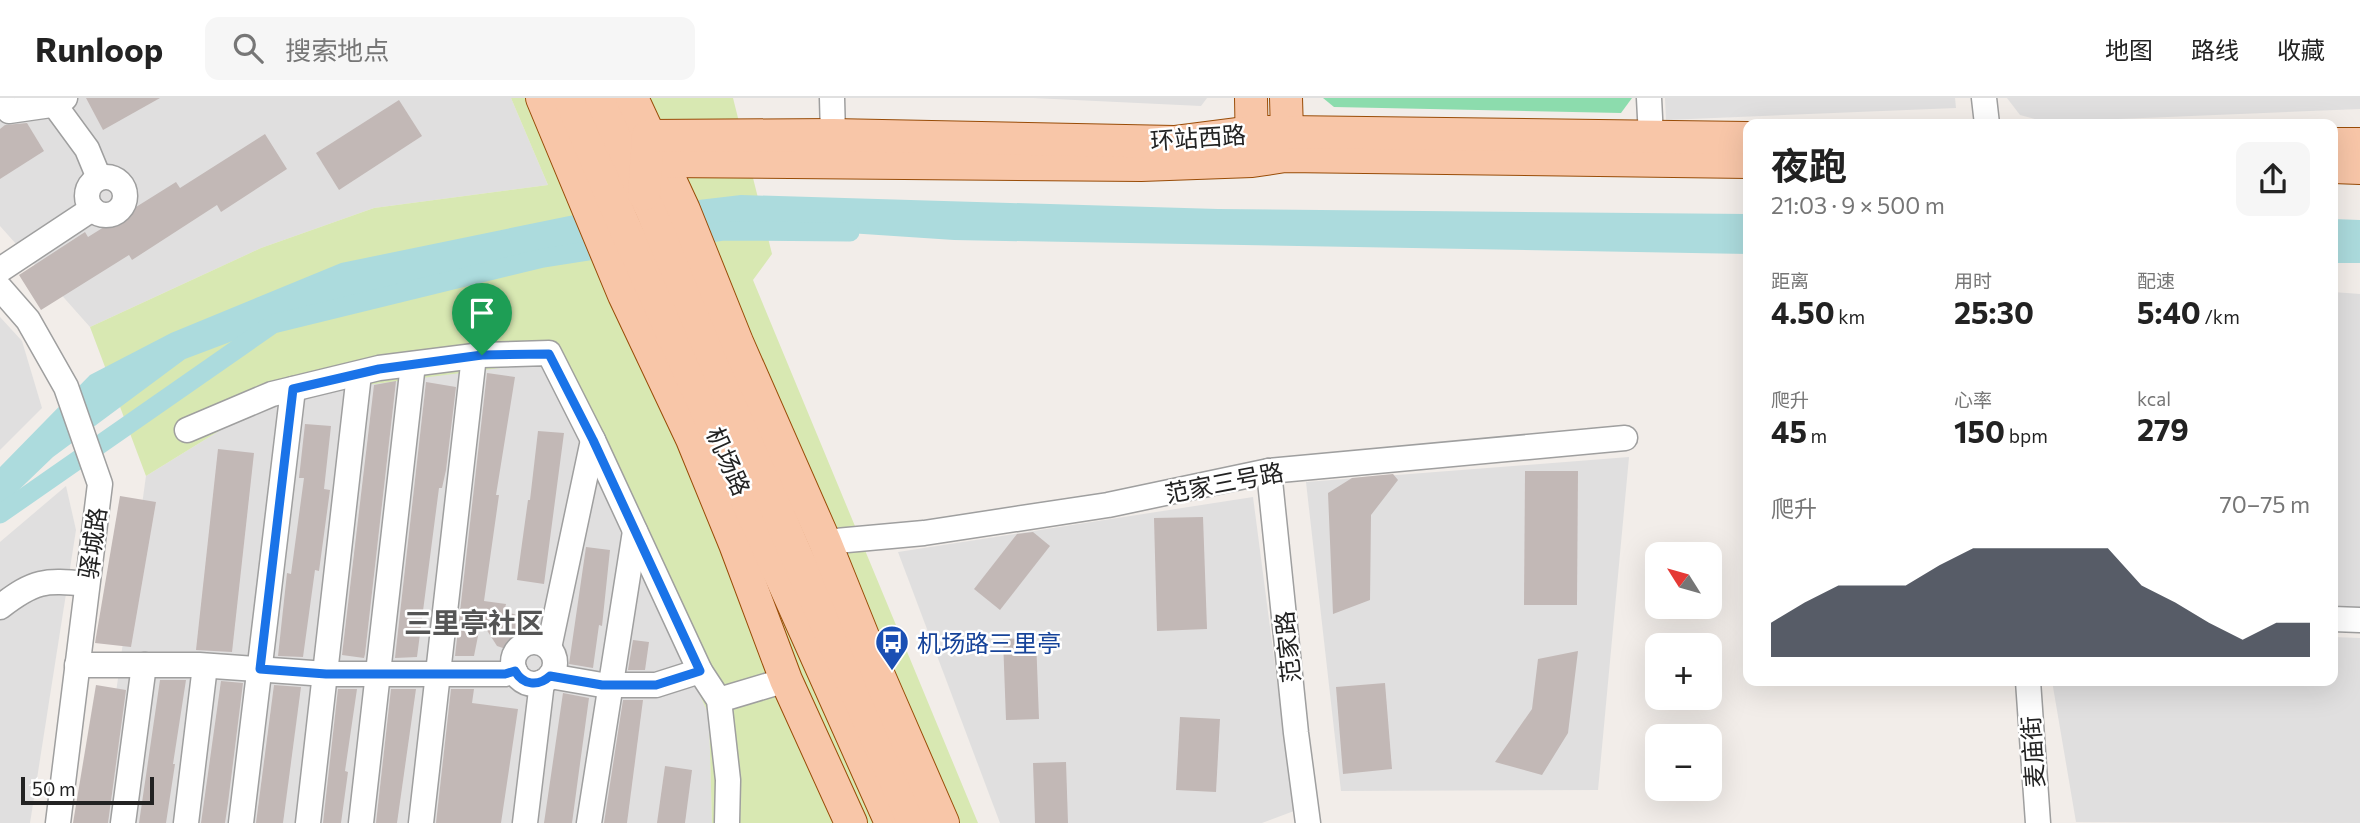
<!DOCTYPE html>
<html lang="zh">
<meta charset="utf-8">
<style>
:root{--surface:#fff;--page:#f6f6f6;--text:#222;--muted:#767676;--line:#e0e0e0;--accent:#111827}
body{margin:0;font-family:Commissioner,"Noto Sans SC",sans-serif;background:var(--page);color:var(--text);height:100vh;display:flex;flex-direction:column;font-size:26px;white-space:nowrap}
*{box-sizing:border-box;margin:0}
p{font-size:23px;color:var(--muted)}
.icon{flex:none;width:38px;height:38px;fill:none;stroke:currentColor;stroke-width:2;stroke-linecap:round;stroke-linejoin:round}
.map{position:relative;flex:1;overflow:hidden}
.drawer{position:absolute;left:1743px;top:21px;width:595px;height:567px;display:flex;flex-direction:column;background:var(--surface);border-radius:14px;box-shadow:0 7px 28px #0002}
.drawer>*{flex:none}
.needle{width:46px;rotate:307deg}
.fabs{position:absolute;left:1645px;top:444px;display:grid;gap:14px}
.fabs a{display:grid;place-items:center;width:77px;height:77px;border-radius:14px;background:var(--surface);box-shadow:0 7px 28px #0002;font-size:35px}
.scale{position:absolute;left:21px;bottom:18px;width:133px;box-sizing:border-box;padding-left:7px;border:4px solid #222;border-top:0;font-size:19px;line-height:24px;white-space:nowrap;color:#222;-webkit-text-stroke:5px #fff;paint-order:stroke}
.pin{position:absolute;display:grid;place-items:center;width:60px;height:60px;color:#fff;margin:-72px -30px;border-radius:50% 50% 50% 0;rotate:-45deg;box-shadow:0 0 7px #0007}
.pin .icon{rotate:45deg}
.round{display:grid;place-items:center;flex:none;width:74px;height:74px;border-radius:14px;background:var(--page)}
.summary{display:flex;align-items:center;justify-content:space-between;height:119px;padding:0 28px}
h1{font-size:38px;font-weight:700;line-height:52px}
.figures{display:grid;grid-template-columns:repeat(3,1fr);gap:10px;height:119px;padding:7px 28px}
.figures div{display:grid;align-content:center}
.figures b{font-size:30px;font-weight:700}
.figures small{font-size:19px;font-weight:400}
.figures p{font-size:19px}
.chart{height:196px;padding:14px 28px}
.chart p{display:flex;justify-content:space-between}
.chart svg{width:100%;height:126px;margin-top:7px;fill:var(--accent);opacity:.7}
header{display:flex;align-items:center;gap:42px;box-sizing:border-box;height:98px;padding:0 35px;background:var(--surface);border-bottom:2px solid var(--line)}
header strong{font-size:33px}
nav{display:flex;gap:38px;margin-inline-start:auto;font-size:24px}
.search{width:490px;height:63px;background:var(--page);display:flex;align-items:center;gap:18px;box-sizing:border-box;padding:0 24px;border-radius:14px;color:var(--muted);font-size:26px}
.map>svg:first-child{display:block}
</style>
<header>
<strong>Runloop</strong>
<div class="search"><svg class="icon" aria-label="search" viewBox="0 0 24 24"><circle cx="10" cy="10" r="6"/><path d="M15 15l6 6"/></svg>搜索地点</div>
<nav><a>地图</a><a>路线</a><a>收藏</a></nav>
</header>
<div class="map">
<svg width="2360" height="725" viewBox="0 0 2360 725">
<rect width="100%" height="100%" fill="#f2ede9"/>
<!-- residential -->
<g fill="#e0dfdf">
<polygon points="0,0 511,0 548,87 374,110 261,150 90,229 0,128"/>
<polygon points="1033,0 1207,0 1201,8"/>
<polygon points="1665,0 1955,0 1956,10 1666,22"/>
<polygon points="2007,0 2360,0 2360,11 2046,24 2020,17"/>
<polygon points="2333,194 2360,196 2360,516 2333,516"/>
<polygon points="0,219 22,243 42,310 0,352"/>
<polygon points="547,264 709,617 712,725 98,725 146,378 253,312 360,285"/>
<polygon points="1629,359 1598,692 1341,693 1306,384"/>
<polygon points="66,388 76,432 30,725 0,725 0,444"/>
<polygon points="1253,399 1294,713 1262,725 1000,725 898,454"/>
<polygon points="2333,539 2360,540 2360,725 2076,724 2052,583 2333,583"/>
</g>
<!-- grass -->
<polygon fill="#d8e8b2" points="511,0 733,0 772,156 753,182 978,725 712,725 709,617 547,264 343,290 253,312 146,378 90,229 261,150 374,110 548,87"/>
<!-- pitch -->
<polygon fill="#8cdcad" points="1323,0 1632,0 1621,15 1334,9"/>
<!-- water -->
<g fill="#acdbdd">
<polygon points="741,97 1218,111 1748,116 1748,156 954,142 714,126 352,198 185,261 53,359 0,410 0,369 90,277 171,235 341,165 579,116"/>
<polygon points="2333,121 2360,122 2360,165 2333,165"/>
</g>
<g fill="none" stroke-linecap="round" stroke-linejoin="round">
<!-- canal -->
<g stroke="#acdbdd" stroke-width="19">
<polyline points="684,139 723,133 850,134"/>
<polyline points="0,416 273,226 543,160 613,149"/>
</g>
</g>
<!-- building -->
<g fill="#c2b8b6">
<polygon points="86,0 160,0 103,32"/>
<polygon points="399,2 422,38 339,92 316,55"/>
<polygon points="27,25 44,53 0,81 0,31 5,27"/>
<polygon points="265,36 287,71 221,114 217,107 132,162 129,157 41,212 19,177 85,134 88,139 176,84 180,90"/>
<polygon points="487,275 515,279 496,397 499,397 484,503 506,506 504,514 518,517 524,531 516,543 506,551 497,548 481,523 474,558 455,558"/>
<polygon points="396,283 365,556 364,560 342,557 374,287"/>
<polygon points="426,284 456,289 446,372 442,390 439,390 417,559 395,560"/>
<polygon points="305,326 331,328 324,391 330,392 319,473 315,472 303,559 278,558 287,475 291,476 304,380 299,380"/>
<polygon points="538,333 564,335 544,486 517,482 528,402 530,402"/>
<polygon points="218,351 254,355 232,554 196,552"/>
<polygon points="1525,373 1578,373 1577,507 1524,507"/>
<polygon points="1393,376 1398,382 1371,417 1370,502 1333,516 1328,395 1352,380"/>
<polygon points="120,398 156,404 131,549 95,545"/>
<polygon points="1203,419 1207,531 1157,533 1154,420"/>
<polygon points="1033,434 1050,448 1000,512 974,491 1017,436"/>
<polygon points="586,449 610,452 602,528 599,527 593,570 569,566"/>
<polygon points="1036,540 1039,621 1006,622 1003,541"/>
<polygon points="633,542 649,544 645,572 628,572"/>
<polygon points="1578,553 1568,635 1542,677 1495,664 1532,611 1538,561"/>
<polygon points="160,582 186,582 173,666 175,666 166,725 139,725"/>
<polygon points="221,583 243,585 228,705 225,725 201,725"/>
<polygon points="1385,585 1392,671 1343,676 1336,589"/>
<polygon points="96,587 126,592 108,725 73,725"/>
<polygon points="274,587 301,589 283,725 256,725"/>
<polygon points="338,591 357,591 345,673 348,674 341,725 323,725"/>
<polygon points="391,591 416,591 397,725 376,725"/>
<polygon points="451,591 474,591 472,605 518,611 501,725 436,725"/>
<polygon points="563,595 589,600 579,673 572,725 544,725"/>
<polygon points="623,602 643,602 627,725 604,725"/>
<polygon points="1180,619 1220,621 1216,694 1176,692"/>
<polygon points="1066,664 1068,725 1035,725 1033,665"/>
<polygon points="665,668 692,672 685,725 657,725"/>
</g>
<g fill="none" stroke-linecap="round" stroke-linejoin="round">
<!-- minor casing -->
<g stroke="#9f9f9f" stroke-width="27">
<g id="minor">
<polyline points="832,0 833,37"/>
<polyline points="1649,0 1651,39"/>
<polyline points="1984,0 1987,26"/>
<polyline points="0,3 9,13 51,7 65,0"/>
<polyline points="54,6 87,51 99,80"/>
<circle cx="106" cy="98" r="19"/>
<polyline points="0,172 92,111"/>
<polyline points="0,190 28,222 66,289 100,386 58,725"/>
<polyline points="187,332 272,296 379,270 482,257 549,255 593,342 700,573 719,602 728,682 727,725"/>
<polyline points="1269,373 1296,635 1308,725"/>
<polyline points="825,444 924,435 1108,407 1269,373 1625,340"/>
<path d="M0,509C35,482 44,482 87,486"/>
<polyline points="2333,521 2360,522"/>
<circle cx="534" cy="565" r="21"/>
<polyline points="549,550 593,342"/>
<polyline points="77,567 199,567 326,576 505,576 515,573"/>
<polyline points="550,578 602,587 656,587 700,573"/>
<polyline points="2028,583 2038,725"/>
<polyline points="719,602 786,582"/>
<polyline points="123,725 144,567"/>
<polyline points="186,725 205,568"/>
<polyline points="241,725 293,291"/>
<polyline points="308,725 359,276"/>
<polyline points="361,725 413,266"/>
<polyline points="421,725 474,258"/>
<polyline points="525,725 542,584"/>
<polyline points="589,725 635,433"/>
</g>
</g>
<!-- major casing -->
<g stroke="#994c07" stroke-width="34">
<g id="major">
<polyline points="542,0 624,197 692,341 735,446 786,582 851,725"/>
<polyline points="570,0 622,123 891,725"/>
<polyline points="601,0 653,115 790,443 914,725"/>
<polyline points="632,0 684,112 737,244 825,444 879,578 943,725"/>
<polyline points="1251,0 1252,55"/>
<polyline points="2333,46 2360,46"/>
<polyline points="1285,54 1287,34 1286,0"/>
<polyline points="662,63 1141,67 1252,63 1285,58 1748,64"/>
<polyline points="2333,69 2360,70"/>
<polyline points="644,96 648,38 833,37 1174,44 1252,34 1287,34 1748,40"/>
</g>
</g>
<!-- minor -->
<use href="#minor" stroke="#fff" stroke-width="24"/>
<!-- major -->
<use href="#major" stroke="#f8c6a8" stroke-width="32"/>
</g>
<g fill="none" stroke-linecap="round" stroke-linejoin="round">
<!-- route casing -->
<g stroke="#fff" stroke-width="14">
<path id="route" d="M549,256L593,342L700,573L656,587H602L550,578C538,589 523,587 515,573L505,576H326L260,571L293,291L379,271L482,257Z"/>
</g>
<!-- route -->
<use href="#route" stroke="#1a73e8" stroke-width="9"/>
</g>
<!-- icons -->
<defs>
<g id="bus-pin" transform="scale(1.75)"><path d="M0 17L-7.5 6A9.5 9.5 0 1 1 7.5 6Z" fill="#1a4fb4" stroke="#fff"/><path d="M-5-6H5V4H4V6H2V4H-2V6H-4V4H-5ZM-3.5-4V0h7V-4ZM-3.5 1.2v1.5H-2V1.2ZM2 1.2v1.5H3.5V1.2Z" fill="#fff"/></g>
</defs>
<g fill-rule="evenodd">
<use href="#bus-pin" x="892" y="544"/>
</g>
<g text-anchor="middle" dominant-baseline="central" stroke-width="5" stroke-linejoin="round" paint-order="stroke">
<!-- street labels -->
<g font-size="24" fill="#222" stroke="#fff">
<text transform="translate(1198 39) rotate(-4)">环站西路</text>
<text transform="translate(729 363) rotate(66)">机场路</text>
<text transform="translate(1224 384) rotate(-11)">范家三号路</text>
<text transform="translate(92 445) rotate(-82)">驿城路</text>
<text transform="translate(1287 549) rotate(-96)">范家路</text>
<text transform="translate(2032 654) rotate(-94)">麦庙街</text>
</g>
<!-- transit labels -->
<g font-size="24" fill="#164399" stroke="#fff" text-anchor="start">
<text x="917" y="544">机场路三里亭</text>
</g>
<!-- quarter labels -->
<g font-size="28" font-weight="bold" fill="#555" stroke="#fff">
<text x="474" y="524">三里亭社区</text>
</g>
</g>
</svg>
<div class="fabs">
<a><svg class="needle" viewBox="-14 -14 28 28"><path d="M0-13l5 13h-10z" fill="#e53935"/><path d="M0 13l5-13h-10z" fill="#767676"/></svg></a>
<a>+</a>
<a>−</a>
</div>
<div class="scale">50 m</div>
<div class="pin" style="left:482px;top:257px;background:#1e9e55"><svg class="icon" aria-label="arrive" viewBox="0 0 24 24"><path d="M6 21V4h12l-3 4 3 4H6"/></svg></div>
<section class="drawer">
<div class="summary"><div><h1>夜跑</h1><p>21:03 · 9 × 500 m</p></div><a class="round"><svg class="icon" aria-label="share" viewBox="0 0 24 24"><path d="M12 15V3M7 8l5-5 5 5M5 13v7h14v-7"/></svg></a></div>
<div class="figures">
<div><p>距离</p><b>4.50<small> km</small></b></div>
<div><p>用时</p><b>25:30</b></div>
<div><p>配速</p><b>5:40<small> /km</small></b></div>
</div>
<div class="figures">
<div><p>爬升</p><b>45<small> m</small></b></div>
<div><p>心率</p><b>150<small> bpm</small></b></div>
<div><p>kcal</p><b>279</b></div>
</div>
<div class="chart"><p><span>爬升</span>70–75 m</p>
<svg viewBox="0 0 160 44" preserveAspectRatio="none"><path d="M0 44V32L10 25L20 19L30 19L40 19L50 12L60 6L70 6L80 6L90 6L100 6L110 19L120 25L130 32L140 38L150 32L160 32V44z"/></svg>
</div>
</section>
</div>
